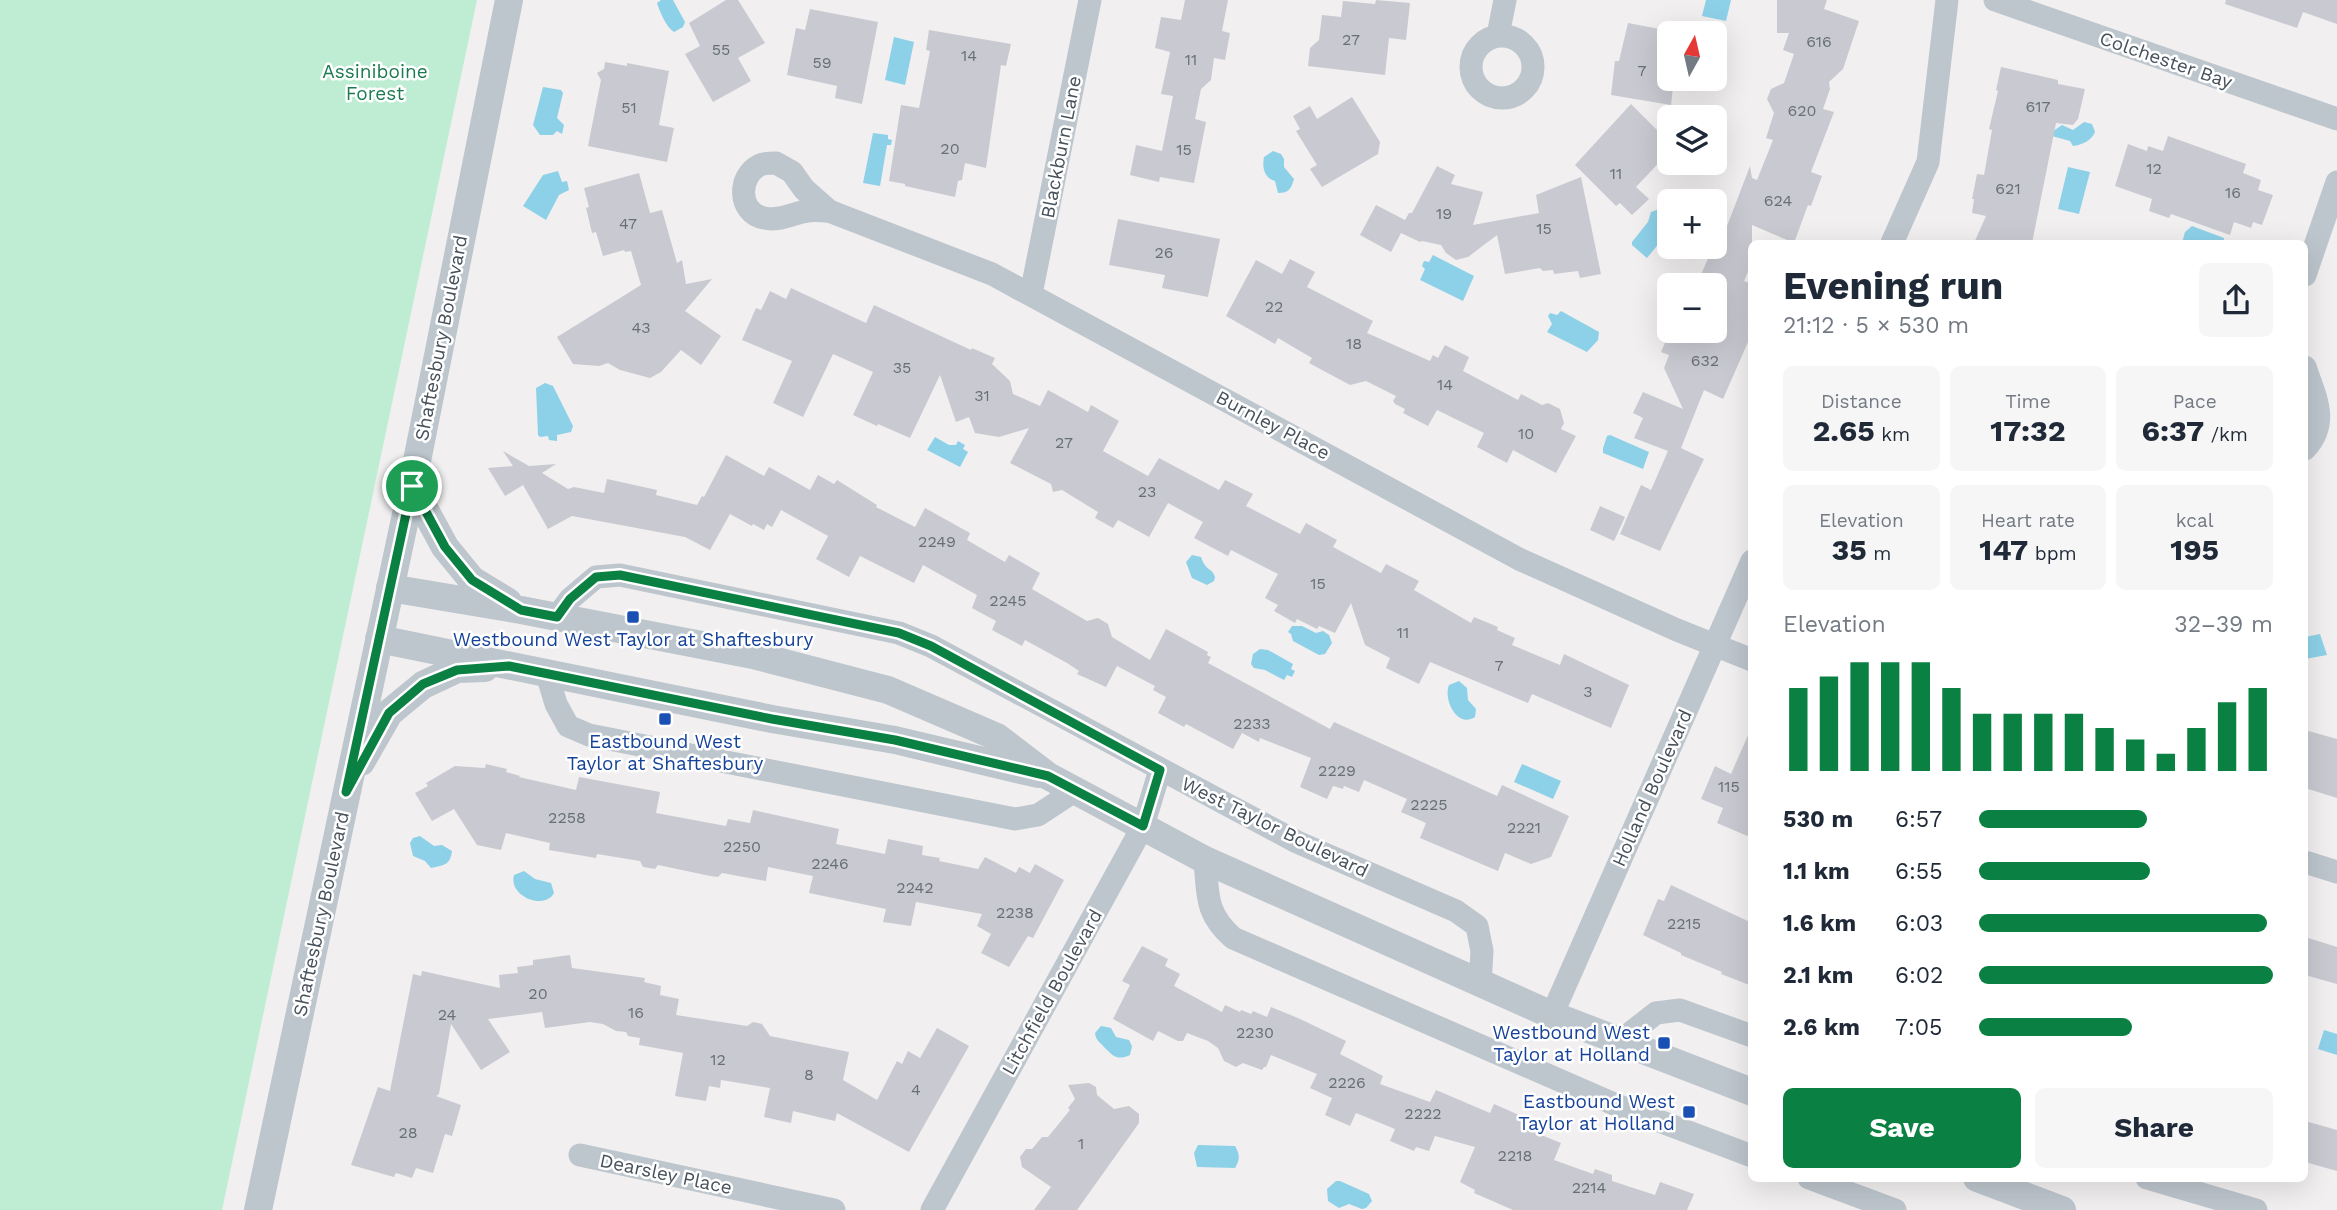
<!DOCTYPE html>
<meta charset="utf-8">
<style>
:root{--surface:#fff;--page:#f6f6f7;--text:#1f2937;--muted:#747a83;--accent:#0b8043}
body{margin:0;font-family:"Work Sans",sans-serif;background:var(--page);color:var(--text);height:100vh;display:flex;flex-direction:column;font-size:26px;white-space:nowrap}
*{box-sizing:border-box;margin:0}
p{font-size:23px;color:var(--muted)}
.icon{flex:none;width:38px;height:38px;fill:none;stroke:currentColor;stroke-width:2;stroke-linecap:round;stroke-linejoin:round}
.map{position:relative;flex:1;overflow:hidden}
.details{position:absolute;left:1748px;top:240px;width:560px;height:942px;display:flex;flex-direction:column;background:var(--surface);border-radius:10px;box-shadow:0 7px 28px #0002}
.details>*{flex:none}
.needle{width:46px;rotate:8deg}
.tools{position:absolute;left:1657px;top:21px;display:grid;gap:14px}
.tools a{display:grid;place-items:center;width:70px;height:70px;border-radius:10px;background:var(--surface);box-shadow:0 7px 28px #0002;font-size:35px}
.pin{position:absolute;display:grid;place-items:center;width:60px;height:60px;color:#fff;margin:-30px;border:4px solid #fff;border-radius:50%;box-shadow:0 2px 7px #0007}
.round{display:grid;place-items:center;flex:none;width:74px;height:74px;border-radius:10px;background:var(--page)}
.headline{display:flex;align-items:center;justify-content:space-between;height:119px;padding:0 35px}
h1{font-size:38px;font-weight:700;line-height:52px}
.metrics{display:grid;grid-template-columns:repeat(3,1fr);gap:10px;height:119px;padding:7px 35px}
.metrics div{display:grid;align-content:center;border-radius:10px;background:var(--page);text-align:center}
.metrics b{font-size:30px;font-weight:700}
.metrics small{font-size:19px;font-weight:400}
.metrics p{font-size:19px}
.chart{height:196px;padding:14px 35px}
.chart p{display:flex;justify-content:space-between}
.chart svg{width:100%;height:126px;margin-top:7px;stroke:var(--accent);stroke-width:6}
.primary-button{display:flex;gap:14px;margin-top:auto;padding:14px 35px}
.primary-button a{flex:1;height:80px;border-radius:10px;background:var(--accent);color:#fff;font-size:28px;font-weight:700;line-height:80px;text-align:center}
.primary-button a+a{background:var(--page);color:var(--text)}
ul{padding:0 35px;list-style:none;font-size:23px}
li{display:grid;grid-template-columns:112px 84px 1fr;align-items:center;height:52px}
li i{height:18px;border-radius:9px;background:var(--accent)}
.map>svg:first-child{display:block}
</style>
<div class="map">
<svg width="2337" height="1210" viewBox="0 0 2337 1210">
<rect width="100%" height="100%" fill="#f1efef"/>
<!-- green -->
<polygon fill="#beedd3" points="0,0 477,0 222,1210 0,1210"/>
<!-- water -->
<g fill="#8dd1e9">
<path d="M661,0H673L685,22L683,27L674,32C666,27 660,12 657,3Z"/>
<polygon points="1706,0 1731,0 1726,21 1702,16"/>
<polygon points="894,37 914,42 905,85 885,80"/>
<polygon points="543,87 561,90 563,93 557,118 564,125 562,134 557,131 553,135 540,135 533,125"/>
<path d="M2084,122L2092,124L2095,132C2092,140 2082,145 2073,146L2070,141L2052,136V132L2062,125L2073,130Z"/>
<polygon points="873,133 888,135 888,139 892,140 891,145 887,145 880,186 863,183"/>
<path d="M1273,151L1281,154L1284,159V167L1294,179C1291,189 1289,193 1278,193L1275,181C1264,178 1262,167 1264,157Z"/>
<polygon points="2068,167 2090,172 2079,214 2058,209"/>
<polygon points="558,171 562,182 567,181 569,190 559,195 546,220 523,206 543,175"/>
<polygon points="1663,205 1669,207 1669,231 1647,258 1632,245 1632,242 1648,222 1651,212 1662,208"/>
<polygon points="2192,226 2224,238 2224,243 2182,243 2185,232"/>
<polygon points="1433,255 1474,276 1463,301 1420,280 1425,269 1422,266 1424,261 1429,262"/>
<polygon points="1561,311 1599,332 1598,340 1587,352 1547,332 1552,324 1548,316 1550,313 1557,315"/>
<polygon points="545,383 553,386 573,426 571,432 557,435 557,441 549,440 548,436 540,437 538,435 536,388"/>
<polygon points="1610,435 1649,452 1643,469 1603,453 1603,448 1607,436"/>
<polygon points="935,437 949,445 956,445 958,441 965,445 963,449 968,452 960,467 927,450"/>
<path d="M1192,555L1201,557C1206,572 1212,567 1215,577L1214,581L1207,585L1192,578L1186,562Z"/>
<polygon points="1292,626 1302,626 1316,633 1323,631 1329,635 1332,643 1325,654 1319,655 1293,641 1291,634 1288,632"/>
<polygon points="2320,634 2327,655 2305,659 2305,637"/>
<polygon points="1260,649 1268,650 1293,664 1291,669 1295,671 1292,677 1287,675 1284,680 1265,670 1254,668 1251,664 1253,654"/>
<path d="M1459,681L1467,688L1468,700L1476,709L1475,717C1457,729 1443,699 1449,685Z"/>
<polygon points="1522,764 1561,781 1553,799 1514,782"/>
<path d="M420,836L434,846L442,845L452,851C450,865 445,865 431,868L425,861L413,856L410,843L413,838Z"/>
<path d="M524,871L535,879L551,883L554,893C544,911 508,896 514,875Z"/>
<path d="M1101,1026L1111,1028L1116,1037L1129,1040L1132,1046L1130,1055C1117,1061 1113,1056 1104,1047C1099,1041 1096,1041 1095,1033Z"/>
<polygon points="2324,1030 2337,1034 2337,1055 2318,1049"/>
<path d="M1198,1145L1235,1146C1240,1154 1240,1160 1235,1168L1197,1167L1194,1153Z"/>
<polygon points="1336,1181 1340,1181 1369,1194 1372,1201 1366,1208 1362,1209 1349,1204 1339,1208 1328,1201 1327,1189"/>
</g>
<!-- building -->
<g fill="#c9cad1">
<polygon points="726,0 738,0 765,43 738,58 751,81 713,102 685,54 700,46 689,23"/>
<polygon points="1185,0 1228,0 1222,31 1230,33 1225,60 1214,58 1211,80 1201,89 1195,119 1206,122 1194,183 1160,177 1159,182 1130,175 1136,145 1162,151 1173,96 1161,94 1170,52 1155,48 1161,17 1181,20"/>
<polygon points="1376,0 1410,3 1406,40 1389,38 1385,75 1308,66 1310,48 1319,40 1322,15 1341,17 1343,1 1375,4"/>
<polygon points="1777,0 1827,0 1824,9 1859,21 1843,69 1829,82 1830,89 1823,109 1834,112 1811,172 1822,176 1811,206 1808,205 1794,243 1752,225 1752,262 1744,281 1752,284 1752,333 1723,399 1704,390 1681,448 1704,459 1660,551 1620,534 1641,485 1651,490 1668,451 1634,438 1643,418 1633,413 1643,392 1683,409 1664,368 1669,355 1661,352 1670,331 1715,331 1715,285 1698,281 1720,232 1724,234 1750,166 1752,178 1757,180 1773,140 1766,138 1774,113 1767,99 1771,89 1784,83 1794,54 1783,50 1789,33 1777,33"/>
<polygon points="2226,0 2337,0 2337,24 2303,12 2297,28 2225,4"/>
<polygon points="810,9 878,22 862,104 835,98 837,86 787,75 796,28 805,30"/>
<polygon points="1628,23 1670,31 1670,79 1674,79 1671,105 1611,95 1615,61 1619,61"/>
<polygon points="929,30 1011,44 1006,66 1001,65 986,168 965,163 962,180 958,181 955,197 905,186 905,184 889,181 901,105 919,108 930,51 926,50"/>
<polygon points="605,62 627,66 627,63 669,71 659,125 674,128 667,162 588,146 601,80 597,73 604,69"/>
<polygon points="2001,67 2058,80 2058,84 2085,89 2078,119 2073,125 2056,123 2032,243 1974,243 1986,216 1972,213 1974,199 1972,199 1977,174 1984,175 1992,130 1989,129 1998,91 1996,90"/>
<polygon points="1352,97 1380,142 1378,154 1322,187 1310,169 1317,165 1296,131 1300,129 1293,116 1310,106 1317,119"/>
<polygon points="1631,104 1670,143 1670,151 1636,187 1649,199 1632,215 1620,203 1616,206 1575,165"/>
<polygon points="2168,136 2246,164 2243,173 2261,180 2258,190 2273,195 2262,225 2253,222 2251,228 2234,222 2230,235 2171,214 2169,218 2149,211 2152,199 2115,186 2128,144 2147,151 2148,146 2163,151"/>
<polygon points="1437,166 1455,175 1451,184 1483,192 1473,225 1539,213 1536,195 1581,177 1601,274 1580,278 1578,271 1554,274 1553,270 1543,271 1540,268 1505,274 1497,235 1468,257 1456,260 1446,253 1441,245 1422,241 1420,242 1401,233 1391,252 1360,235 1376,205 1405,220 1409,213 1412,213"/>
<polygon points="639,173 650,213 662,210 677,263 682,260 686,284 712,279 685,311 721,336 701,365 681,350 661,372 650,378 620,370 608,363 599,366 573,364 557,337 641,285 631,251 625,252 624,250 603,256 596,232 592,233 586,208 589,207 584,188"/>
<polygon points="1118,219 1220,239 1208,297 1162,288 1165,275 1109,265"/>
<polygon points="1290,259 1315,272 1307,287 1373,321 1367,333 1430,361 1433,355 1438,358 1445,345 1469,357 1463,371 1518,400 1521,394 1542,405 1548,403 1560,409 1564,423 1561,429 1576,436 1556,473 1513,450 1507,463 1477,447 1484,433 1437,410 1428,426 1403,413 1405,409 1395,404 1393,401 1396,396 1366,381 1350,385 1309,363 1312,358 1278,338 1275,344 1226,316 1256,260 1282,274"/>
<polygon points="791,288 866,323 874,305 971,350 972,348 995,358 992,364 1010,381 1013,394 1040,406 1048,390 1088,412 1091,405 1119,421 1103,451 1148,476 1159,458 1219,490 1225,480 1253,494 1246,506 1300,534 1306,523 1337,540 1333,547 1381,573 1386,564 1419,581 1414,590 1471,623 1474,617 1498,627 1497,630 1515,638 1512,645 1560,665 1564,654 1629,685 1611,728 1532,694 1528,703 1430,662 1419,684 1386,668 1390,658 1365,645 1351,603 1335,633 1319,626 1317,629 1297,619 1295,623 1274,611 1278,605 1265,598 1278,574 1231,550 1228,556 1194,538 1203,522 1168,503 1149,537 1118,520 1113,528 1095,518 1098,512 1062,490 1053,492 1051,484 1010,463 1029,428 999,437 975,433 969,417 956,422 940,375 910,438 878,424 877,426 853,415 873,372 833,354 803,417 773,403 792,361 742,340 756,308 761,310 770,291 786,299"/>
<polygon points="503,451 529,466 556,464 542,473 568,489 574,487 604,493 607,479 657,490 656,495 697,505 702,496 704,497 726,455 764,476 769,467 810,490 818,475 834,484 837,480 877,505 876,507 915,527 925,508 970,533 967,540 1005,562 1009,555 1040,573 1032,589 1087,621 1098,618 1108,624 1112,637 1150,660 1166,629 1208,652 1207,655 1211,657 1208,663 1330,729 1334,722 1497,796 1502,785 1569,816 1551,857 1531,864 1505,853 1498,871 1420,838 1426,823 1401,812 1407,799 1364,780 1359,792 1344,786 1343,789 1333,786 1327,799 1300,787 1311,758 1260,738 1259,742 1242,733 1233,749 1186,724 1184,727 1158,713 1166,697 1153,690 1155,686 1117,666 1106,687 1077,674 1079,671 1067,663 1025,640 1022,646 992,630 996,621 972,608 977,595 923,565 914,583 860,556 849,577 816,559 828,536 781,510 772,527 767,524 764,530 753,524 752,526 730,514 710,550 685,537 572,516 548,529 523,485 505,496 488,468 513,466"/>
<polygon points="1600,506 1625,517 1614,541 1590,530"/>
<polygon points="1752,726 1752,838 1717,823 1723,808 1701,799 1715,766 1731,774"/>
<polygon points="2305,730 2337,739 2337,798 2305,788"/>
<polygon points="486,764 507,769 506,772 520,776 519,777 576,790 579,777 660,792 656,813 726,826 728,819 750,823 753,810 839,829 836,844 885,854 888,839 923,846 922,855 940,858 939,861 978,869 985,857 1016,873 1019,867 1030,873 1035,864 1064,880 1033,938 1028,936 1009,967 981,953 991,934 977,926 982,914 916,902 911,926 883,922 886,909 809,893 813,876 768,867 766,881 722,873 718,877 710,876 658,865 655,869 643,867 640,861 597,854 596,858 549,850 550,843 506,833 501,850 477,845 454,809 432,821 415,793 428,786 426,783 455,766 485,768"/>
<polygon points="1671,885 1752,923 1752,986 1721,974 1722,972 1681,955 1681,953 1643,935 1658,899 1664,901"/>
<polygon points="2305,937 2337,947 2337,984 2305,975"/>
<polygon points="1142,946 1168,959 1165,966 1180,974 1174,986 1222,1012 1225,1005 1240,1012 1241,1010 1251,1014 1253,1011 1267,1017 1271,1007 1298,1018 1346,1041 1340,1054 1383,1076 1380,1084 1430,1102 1436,1090 1490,1113 1494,1104 1528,1119 1524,1128 1561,1143 1554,1160 1593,1174 1595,1169 1612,1175 1612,1181 1655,1195 1660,1182 1694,1194 1687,1210 1513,1210 1474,1193 1475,1190 1460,1182 1475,1147 1435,1136 1429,1151 1416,1147 1414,1151 1390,1141 1395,1129 1356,1113 1350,1126 1325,1115 1332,1098 1310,1088 1317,1074 1271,1055 1266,1067 1264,1067 1262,1070 1243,1063 1236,1067 1224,1061 1218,1048 1208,1041 1187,1033 1183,1041 1178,1041 1158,1031 1153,1041 1113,1019 1130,985 1122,981"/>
<polygon points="570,955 572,968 645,978 644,982 661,986 660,995 679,999 676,1015 747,1026 753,1022 762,1024 770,1036 849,1052 843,1080 877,1100 897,1061 902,1064 908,1051 920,1058 937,1028 969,1046 909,1152 837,1113 835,1121 793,1111 791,1123 764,1117 770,1088 721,1080 720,1088 709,1086 706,1101 675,1096 683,1053 639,1045 640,1038 628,1036 626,1032 616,1031 603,1024 590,1022 545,1028 542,1012 488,1019 510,1052 481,1070 451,1024 439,1094 436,1096 461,1105 452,1136 445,1134 433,1173 416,1168 412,1178 396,1173 394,1177 351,1165 378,1087 390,1091 413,974 421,976 422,971 500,988 499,975 518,973 517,967 533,965 533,960"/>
<polygon points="1089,1083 1096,1087 1097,1095 1114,1109 1129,1106 1139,1114 1139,1123 1077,1210 1034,1210 1051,1187 1022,1167 1020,1157 1026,1149 1032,1149 1042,1137 1048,1137 1070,1110 1068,1108 1075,1099 1068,1085"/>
<polygon points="2305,1121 2337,1130 2337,1171 2305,1162"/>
</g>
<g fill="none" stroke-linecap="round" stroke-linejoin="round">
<!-- minor -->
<g stroke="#bdc5cd" stroke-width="23">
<polyline points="1995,0 2337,119"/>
<polyline points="1498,35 1505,0"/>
<circle cx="1502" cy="67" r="31"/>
<path d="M776,163L792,172L804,189L829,211C821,211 814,210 807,211C793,213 779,222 764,218C738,213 737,176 760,165C764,163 771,163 776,163Z"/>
<polyline points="829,211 992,274 1519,559 1677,630 1752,660"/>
<polyline points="1892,243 1928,162 1947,0"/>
<polyline points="2305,275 2337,182"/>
<polyline points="1031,294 1090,0"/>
<path d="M2305,367C2315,397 2330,422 2305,449"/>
<polyline points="557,617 570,599 596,577 620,575 899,633 931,646 1297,842 1456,911 1477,926 1482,951 1480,984"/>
<polyline points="547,674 556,704 568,726 589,735 1015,819 1038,815 1076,790"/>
<path d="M1205,860C1208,895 1205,913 1233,938L1614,1104L1752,1156"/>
<polyline points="2305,862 2337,872"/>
<polyline points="1552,1015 1752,561"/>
<polyline points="1619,1042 1656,1013 1680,1010 1752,1036"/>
<polyline points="580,1155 834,1210"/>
<polyline points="1809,1178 1895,1210"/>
<polyline points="2147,1178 2256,1210"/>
<polyline points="932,1210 1143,826 1160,770"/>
</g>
<!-- tertiary -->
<g stroke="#bdc5cd" stroke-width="28">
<polyline points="412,486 445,547 472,580 508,602"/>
<polyline points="390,588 521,610 753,655 888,690 997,737 1048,776 1205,860 1552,1015 1752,1092"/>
<polyline points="379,639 772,719 895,740 1038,774"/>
<polyline points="361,762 389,713 423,685 457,669 485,668"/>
<polyline points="1977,1178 2062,1210"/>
<polyline points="258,1210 412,486 509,0"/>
</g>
</g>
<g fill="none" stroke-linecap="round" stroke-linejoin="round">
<!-- route casing -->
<g stroke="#fff" stroke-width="14">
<polygon id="route" points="412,486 445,547 472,580 521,610 557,617 570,599 596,577 620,575 899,633 931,646 1160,770 1143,826 1048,776 895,740 772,719 509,666 457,670 423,684 389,713 346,792"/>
</g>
<!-- route -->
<use href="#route" stroke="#0b8043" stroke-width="9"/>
</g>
<!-- markers -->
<g fill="#1a4fb4" stroke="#fff" stroke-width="2.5">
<rect x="626" y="610" width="14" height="14" rx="3.5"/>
<rect x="658" y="712" width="14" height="14" rx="3.5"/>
<rect x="1657" y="1036" width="14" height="14" rx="3.5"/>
<rect x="1682" y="1105" width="14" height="14" rx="3.5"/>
</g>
<g text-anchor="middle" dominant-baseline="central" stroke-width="5" stroke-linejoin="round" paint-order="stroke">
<!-- number labels -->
<g font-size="16" fill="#686f78">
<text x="1351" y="39">27</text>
<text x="1819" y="41">616</text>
<text x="721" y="49">55</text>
<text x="969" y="55">14</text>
<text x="1191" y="59">11</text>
<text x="822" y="62">59</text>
<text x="1642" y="70">7</text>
<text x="2038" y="106">617</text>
<text x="629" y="107">51</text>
<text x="1802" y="110">620</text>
<text x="950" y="148">20</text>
<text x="1184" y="149">15</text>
<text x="2154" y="168">12</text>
<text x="1616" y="173">11</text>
<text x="2008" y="188">621</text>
<text x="2233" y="192">16</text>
<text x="1778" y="200">624</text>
<text x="1444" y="213">19</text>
<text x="628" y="223">47</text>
<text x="1544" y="228">15</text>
<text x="1164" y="252">26</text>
<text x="1274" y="306">22</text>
<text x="641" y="327">43</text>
<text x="1354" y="343">18</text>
<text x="1705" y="360">632</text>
<text x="902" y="367">35</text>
<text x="1445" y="384">14</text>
<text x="982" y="395">31</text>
<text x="1526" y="433">10</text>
<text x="1064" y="442">27</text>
<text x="1147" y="491">23</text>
<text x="937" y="541">2249</text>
<text x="1318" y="583">15</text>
<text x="1008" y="600">2245</text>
<text x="1403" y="632">11</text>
<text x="1499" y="665">7</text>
<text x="1588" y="691">3</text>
<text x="1252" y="723">2233</text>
<text x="1337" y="770">2229</text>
<text x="1729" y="786">115</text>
<text x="1429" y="804">2225</text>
<text x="567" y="817">2258</text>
<text x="1524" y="827">2221</text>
<text x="742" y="846">2250</text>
<text x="830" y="863">2246</text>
<text x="915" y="887">2242</text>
<text x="1015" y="912">2238</text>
<text x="1684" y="923">2215</text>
<text x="538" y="993">20</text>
<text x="636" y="1012">16</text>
<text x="447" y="1014">24</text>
<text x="1255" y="1032">2230</text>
<text x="718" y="1059">12</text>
<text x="809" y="1074">8</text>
<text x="1347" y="1082">2226</text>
<text x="916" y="1089">4</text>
<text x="1423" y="1113">2222</text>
<text x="408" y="1132">28</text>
<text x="1081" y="1143">1</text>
<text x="1515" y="1155">2218</text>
<text x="1589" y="1187">2214</text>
</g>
<!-- street labels -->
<g font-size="19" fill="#47515b" stroke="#fff">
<text transform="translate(2166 60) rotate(19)">Colchester Bay</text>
<text transform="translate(1061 147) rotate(-79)">Blackburn Lane</text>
<text transform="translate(441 338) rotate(-79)">Shaftesbury Boulevard</text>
<text transform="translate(1273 425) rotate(28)">Burnley Place</text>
<text transform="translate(1652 788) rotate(-66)">Holland Boulevard</text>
<text transform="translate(1275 827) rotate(26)">West Taylor Boulevard</text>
<text transform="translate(321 914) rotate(-78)">Shaftesbury Boulevard</text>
<text transform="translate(1052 992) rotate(-61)">Litchfield Boulevard</text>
<text transform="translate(666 1174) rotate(12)">Dearsley Place</text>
</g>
<!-- park labels -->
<g font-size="19" fill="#1a7a50" stroke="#fff">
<text x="375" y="71">Assiniboine<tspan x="375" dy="22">Forest</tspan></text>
</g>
<!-- transit labels -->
<g font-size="19" fill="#164399" stroke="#fff">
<text x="633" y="639">Westbound West Taylor at Shaftesbury</text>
<text x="665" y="741">Eastbound West<tspan x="665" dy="22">Taylor at Shaftesbury</tspan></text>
<text x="1650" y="1032" text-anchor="end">Westbound West<tspan x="1650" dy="22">Taylor at Holland</tspan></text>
<text x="1675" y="1101" text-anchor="end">Eastbound West<tspan x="1675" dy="22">Taylor at Holland</tspan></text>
</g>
</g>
</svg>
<div class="tools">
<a><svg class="needle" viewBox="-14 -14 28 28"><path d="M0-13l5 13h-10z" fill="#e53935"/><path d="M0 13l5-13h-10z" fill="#747a83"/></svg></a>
<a><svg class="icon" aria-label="layers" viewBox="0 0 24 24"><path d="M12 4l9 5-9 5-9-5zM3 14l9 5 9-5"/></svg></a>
<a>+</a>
<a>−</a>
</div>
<div class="pin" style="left:412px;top:486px;background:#1e9e55"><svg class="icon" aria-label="arrive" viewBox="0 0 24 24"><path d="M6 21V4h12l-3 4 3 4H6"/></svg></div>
<section class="details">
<div class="headline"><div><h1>Evening run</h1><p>21:12 · 5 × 530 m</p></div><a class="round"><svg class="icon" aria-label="share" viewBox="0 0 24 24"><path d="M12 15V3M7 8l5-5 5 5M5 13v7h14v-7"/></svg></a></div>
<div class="metrics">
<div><p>Distance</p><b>2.65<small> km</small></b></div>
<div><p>Time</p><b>17:32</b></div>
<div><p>Pace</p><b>6:37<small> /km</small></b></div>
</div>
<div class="metrics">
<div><p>Elevation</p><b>35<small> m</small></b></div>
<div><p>Heart rate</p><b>147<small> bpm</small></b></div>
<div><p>kcal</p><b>195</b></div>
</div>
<div class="chart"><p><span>Elevation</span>32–39 m</p>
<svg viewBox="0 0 160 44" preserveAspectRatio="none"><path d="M5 44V15M15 44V11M25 44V6M35 44V6M45 44V6M55 44V15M65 44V24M75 44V24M85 44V24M95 44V24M105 44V29M115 44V33M125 44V38M135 44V29M145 44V20M155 44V15"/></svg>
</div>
<ul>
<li><b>530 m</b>6:57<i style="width:57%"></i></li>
<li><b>1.1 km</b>6:55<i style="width:58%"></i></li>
<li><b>1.6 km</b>6:03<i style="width:98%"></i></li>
<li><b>2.1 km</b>6:02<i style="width:100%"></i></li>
<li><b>2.6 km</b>7:05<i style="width:52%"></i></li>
</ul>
<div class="primary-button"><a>Save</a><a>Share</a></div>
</section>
</div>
